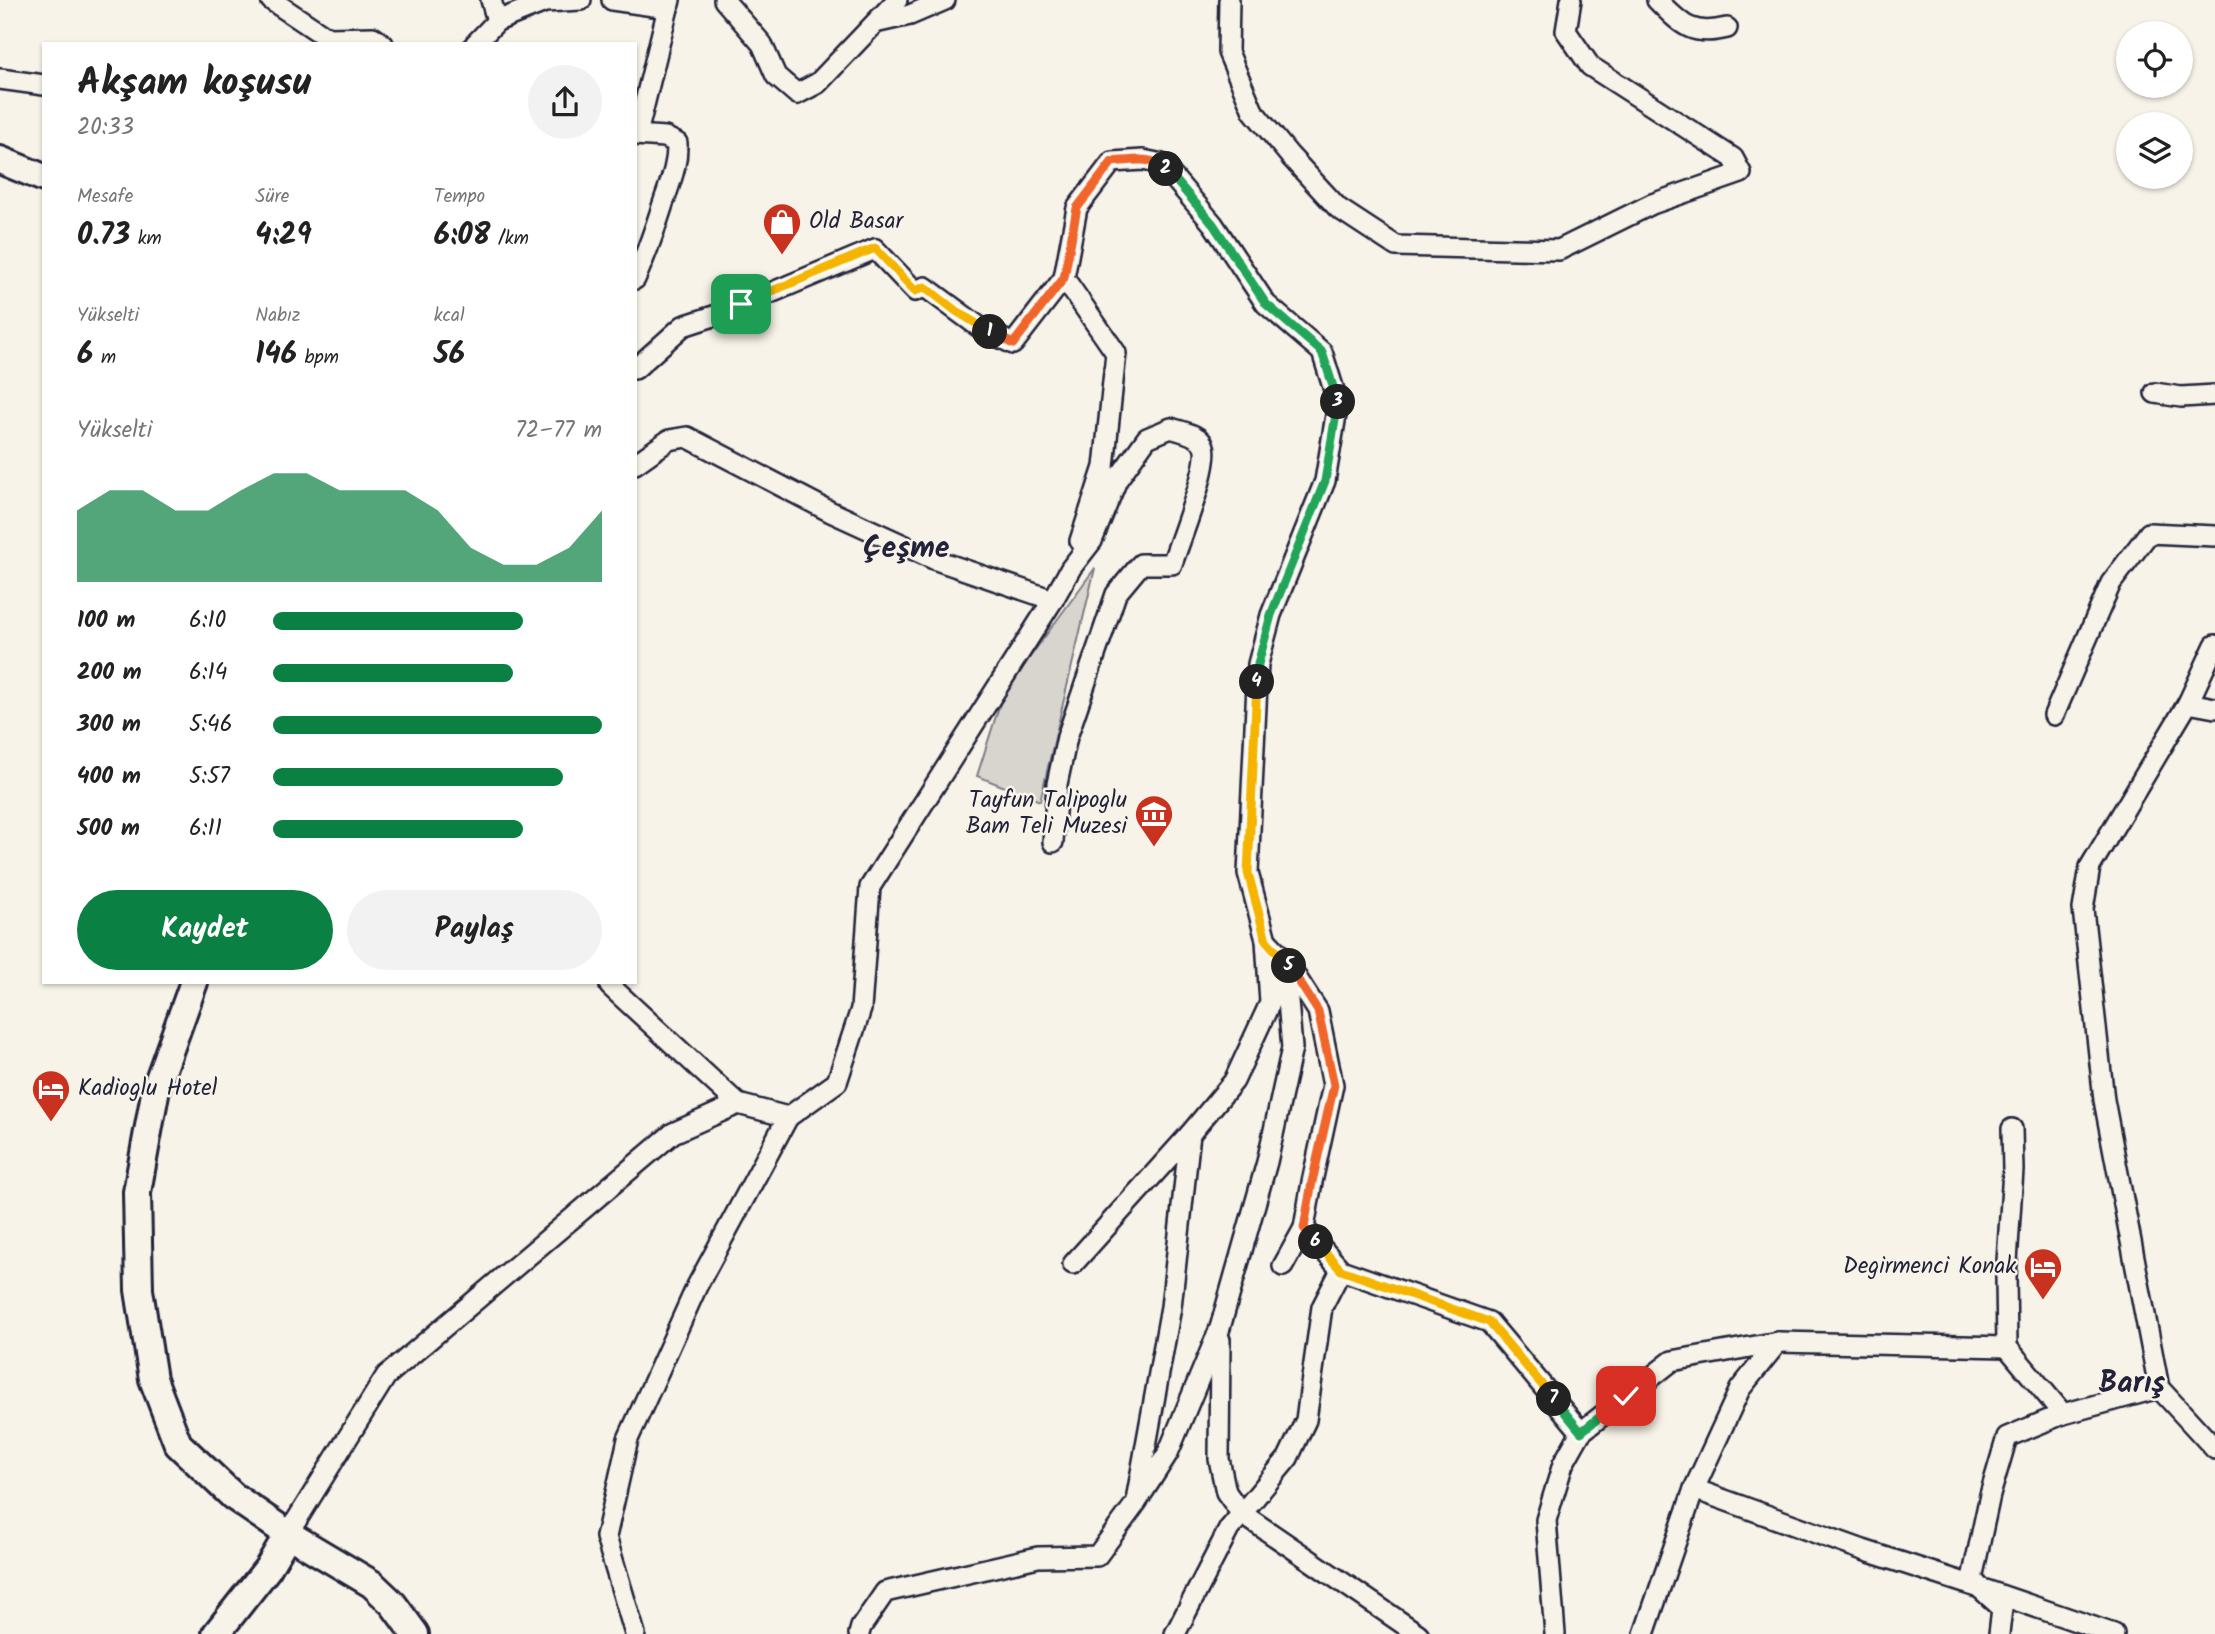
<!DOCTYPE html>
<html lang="tr">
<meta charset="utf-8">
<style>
:root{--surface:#fff;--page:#f2f2f2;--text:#222;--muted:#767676;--accent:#0b8043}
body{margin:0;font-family:Kalam,sans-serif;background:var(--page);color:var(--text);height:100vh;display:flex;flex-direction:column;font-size:26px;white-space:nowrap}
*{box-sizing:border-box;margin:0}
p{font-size:23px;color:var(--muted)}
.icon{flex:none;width:38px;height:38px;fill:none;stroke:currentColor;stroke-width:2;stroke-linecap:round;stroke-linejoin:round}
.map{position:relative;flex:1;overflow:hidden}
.details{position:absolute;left:42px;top:42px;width:595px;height:942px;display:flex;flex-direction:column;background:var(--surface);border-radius:0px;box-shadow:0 2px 5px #0004}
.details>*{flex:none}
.fabs{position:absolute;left:2116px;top:21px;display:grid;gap:14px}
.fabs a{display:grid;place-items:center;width:77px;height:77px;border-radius:50%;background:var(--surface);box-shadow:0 2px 5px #0004;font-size:35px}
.pin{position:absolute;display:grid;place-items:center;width:60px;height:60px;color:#fff;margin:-30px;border-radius:14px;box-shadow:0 4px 10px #0006}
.km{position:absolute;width:35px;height:35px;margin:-18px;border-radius:50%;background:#222;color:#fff;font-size:19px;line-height:35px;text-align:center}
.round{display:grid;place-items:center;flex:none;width:74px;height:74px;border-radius:37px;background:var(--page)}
.head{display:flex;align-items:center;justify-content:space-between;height:119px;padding:0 35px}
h1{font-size:38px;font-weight:700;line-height:52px}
.metrics{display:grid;grid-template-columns:repeat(3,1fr);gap:10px;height:119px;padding:7px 35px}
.metrics div{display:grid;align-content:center}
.metrics b{font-size:30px;font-weight:700}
.metrics small{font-size:19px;font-weight:400}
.metrics p{font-size:19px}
.chart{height:196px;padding:14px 35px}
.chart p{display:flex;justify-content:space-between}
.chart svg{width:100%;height:126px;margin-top:7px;fill:var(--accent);opacity:.7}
.primary-button{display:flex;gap:14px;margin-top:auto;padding:14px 35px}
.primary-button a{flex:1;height:80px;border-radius:42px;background:var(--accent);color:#fff;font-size:28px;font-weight:700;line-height:80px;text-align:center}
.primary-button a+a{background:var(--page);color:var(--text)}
ul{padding:0 35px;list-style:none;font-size:23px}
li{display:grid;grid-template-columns:112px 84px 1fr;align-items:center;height:52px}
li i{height:18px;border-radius:9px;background:var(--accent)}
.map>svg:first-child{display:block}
</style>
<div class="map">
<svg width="2215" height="1634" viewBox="0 0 2215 1634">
<rect width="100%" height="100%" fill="#f7f3e8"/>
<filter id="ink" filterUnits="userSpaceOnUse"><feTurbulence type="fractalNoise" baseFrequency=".0143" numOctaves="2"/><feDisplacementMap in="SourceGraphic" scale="14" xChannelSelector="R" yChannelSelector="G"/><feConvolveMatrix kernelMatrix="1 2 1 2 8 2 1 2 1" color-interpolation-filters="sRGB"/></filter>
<g filter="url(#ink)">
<!-- green -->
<polygon fill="#d8d5cf" stroke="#7d7c85" stroke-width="2" points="1095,568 1040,801 977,776 1003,694"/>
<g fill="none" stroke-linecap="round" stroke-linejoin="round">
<!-- street casing -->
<g stroke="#22223b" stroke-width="24">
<g id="street">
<polyline points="271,0 328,38 373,37 383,44"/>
<polyline points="491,0 497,21"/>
<polyline points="612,0 668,8"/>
<polyline points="724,0 762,44 776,76 797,94 818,83 897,0"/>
<polyline points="1229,0 1228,52 1253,111 1290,156 1338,208 1396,246 1559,250 1652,204 1741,173 1733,158 1590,66 1566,31 1571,0"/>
<path d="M1657,0C1681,24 1691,37 1727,28"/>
<polyline points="879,22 910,15 945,0"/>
<polyline points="475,44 497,21 545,2 581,0"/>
<polyline points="0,79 44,85"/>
<polyline points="637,134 670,0"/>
<path d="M635,135L665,137L677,143C678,166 669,185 662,207C654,232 646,255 635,279"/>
<polyline points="1064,278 1116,353 1104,467 1080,541"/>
<polyline points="635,369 683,326 723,313 875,249 915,291 925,287 982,329 1013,344 1064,278 1077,208 1112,162 1143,160 1162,164 1213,224 1266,304 1322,352 1338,403 1325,481 1271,615 1258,664 1248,873 1266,940 1285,960 1318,1011 1333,1085 1312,1182 1304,1228 1283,1266"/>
<polyline points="2155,393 2181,397 2215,395"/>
<path d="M635,464L669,440L687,437L831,512L936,560L1053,600L1071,568L1092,541L1117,480L1147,438L1171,428C1182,432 1200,434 1204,446C1211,463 1179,543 1172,564H1141L1116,594L1067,737L1057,784L1053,842"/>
<polyline points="2215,645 2188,703 2090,867 2083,909 2104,1100 2159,1388 2215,1449"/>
<polyline points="2188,703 2215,708"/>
<polyline points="2054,715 2111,583 2149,533 2215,536"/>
<polyline points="610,982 610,986 738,1104"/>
<polyline points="2012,1129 2013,1170 2006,1277 2007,1347 2063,1414 2007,1437 1990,1495 1972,1579 1980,1588 2114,1634"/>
<polyline points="1304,1228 1341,1270 1489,1322 1581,1432 1672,1361 1778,1342 1740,1389 1694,1489 1863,1550 1980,1588 2002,1608 1999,1634"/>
<polyline points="1073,1264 1190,1134 1234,1081 1270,1003 1266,940"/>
<polyline points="1220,1340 1219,1459 1226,1492 1241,1513 1418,1634"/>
<polyline points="1778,1342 2007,1347"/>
<polyline points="2063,1414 2159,1388"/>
<polyline points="1137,1495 1171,1307 1190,1134"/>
<polyline points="288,1534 386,1376 673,1133 738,1104 788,1117 837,1082 861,1009 870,887 1053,600"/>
<polyline points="635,1634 606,1537 628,1439 697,1286 788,1117"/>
<polyline points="859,1634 861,1627 885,1592 1038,1557 1097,1556 1136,1503 1168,1453 1220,1328 1267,1162 1292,1048 1285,965"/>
<polyline points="1175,1634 1229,1529 1288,1458 1306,1420 1322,1307 1341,1270"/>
<polyline points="1555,1634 1546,1520 1563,1464 1581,1432"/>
<polyline points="1644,1634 1694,1489"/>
</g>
</g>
<!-- secondary casing -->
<g stroke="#22223b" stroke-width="32">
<g id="secondary">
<polyline points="0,160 44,178"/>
<polyline points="194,982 156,1088 137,1192 139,1290 153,1379 178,1444 233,1496 288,1534 372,1584 393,1604 415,1634"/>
<polyline points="216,1634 268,1568 288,1534"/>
</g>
</g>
<!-- street -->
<use href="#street" stroke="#f7f3e8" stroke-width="19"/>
<!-- secondary -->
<use href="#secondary" stroke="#f7f3e8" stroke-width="26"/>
</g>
</g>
<g fill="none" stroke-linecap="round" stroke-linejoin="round" filter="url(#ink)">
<!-- split-1 casing -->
<g stroke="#fff" stroke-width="14">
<polyline id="split-1" points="741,304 875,248 915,291 925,287 956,311 990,332"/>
</g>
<!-- split-2 casing -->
<g stroke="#fff" stroke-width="14">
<path id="split-2" d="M990,332L1013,344L1064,278L1077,208L1112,162C1129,161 1153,155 1166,169"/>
</g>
<!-- split-3 casing -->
<g stroke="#fff" stroke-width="14">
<polyline id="split-3" points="1166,169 1213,224 1266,304 1322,352 1338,402"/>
</g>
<!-- split-4 casing -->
<g stroke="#fff" stroke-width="14">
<polyline id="split-4" points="1257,682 1258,664 1271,615 1325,481 1338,402"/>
</g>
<!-- split-5 casing -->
<g stroke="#fff" stroke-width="14">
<polyline id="split-5" points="1257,682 1248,873 1266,940 1289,966"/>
</g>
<!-- split-6 casing -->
<g stroke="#fff" stroke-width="14">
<polyline id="split-6" points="1289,966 1318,1011 1334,1085 1312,1182 1304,1228 1316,1242"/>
</g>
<!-- split-7 casing -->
<g stroke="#fff" stroke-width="14">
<polyline id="split-7" points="1316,1242 1341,1270 1489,1322 1554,1399"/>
</g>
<!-- split-8 casing -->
<g stroke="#fff" stroke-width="14">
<polyline id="split-8" points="1554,1399 1581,1432 1626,1396"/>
</g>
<!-- split-1 -->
<use href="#split-1" stroke="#f5b400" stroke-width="9"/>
<!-- split-2 -->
<use href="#split-2" stroke="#f0652b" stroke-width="9"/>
<!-- split-3 -->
<use href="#split-3" stroke="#22a559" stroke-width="9"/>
<!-- split-4 -->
<use href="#split-4" stroke="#22a559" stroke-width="9"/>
<!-- split-5 -->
<use href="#split-5" stroke="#f5b400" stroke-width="9"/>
<!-- split-6 -->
<use href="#split-6" stroke="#f0652b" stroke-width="9"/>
<!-- split-7 -->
<use href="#split-7" stroke="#f5b400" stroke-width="9"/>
<!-- split-8 -->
<use href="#split-8" stroke="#22a559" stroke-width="9"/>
</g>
<!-- icons -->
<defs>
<g id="shop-pin" transform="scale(2.0125)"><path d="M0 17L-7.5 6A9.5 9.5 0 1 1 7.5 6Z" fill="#c8321e" stroke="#f7f3e8"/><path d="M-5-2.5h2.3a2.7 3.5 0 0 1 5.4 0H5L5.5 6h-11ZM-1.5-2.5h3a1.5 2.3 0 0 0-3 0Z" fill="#fff"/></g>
<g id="museum-pin" transform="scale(2.0125)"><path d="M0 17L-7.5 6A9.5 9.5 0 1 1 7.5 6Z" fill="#c8321e" stroke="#f7f3e8"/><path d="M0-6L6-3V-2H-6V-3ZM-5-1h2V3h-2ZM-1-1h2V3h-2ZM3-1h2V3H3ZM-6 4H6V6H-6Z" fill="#fff"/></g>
<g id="hotel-pin" transform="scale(2.0125)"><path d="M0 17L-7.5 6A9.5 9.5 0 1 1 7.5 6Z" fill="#c8321e" stroke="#f7f3e8"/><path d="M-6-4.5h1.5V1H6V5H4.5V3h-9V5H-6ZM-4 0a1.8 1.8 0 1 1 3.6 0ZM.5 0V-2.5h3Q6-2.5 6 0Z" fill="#fff"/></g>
</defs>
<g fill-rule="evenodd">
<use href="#shop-pin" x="782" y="222"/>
<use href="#museum-pin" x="1154" y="814"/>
<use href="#hotel-pin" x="51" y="1089"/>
<use href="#hotel-pin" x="2043" y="1267"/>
</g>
<g text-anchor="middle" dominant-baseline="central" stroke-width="5" stroke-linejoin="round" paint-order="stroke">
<!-- poi labels -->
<g font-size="23" fill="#22223b" stroke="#f7f3e8" text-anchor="start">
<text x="809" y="222">Old Basar</text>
<text x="1127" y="801" text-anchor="end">Tayfun Talipoglu<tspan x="1127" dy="26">Bam Teli Muzesi</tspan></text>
<text x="78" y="1089">Kadioglu Hotel</text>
<text x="2016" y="1267" text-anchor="end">Degirmenci Konak</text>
</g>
<!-- district labels -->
<g font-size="30" font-weight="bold" fill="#22223b" stroke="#f7f3e8">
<text x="906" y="549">Çeşme</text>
<text x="2132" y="1384">Barış</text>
</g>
</g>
</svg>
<div class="fabs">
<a><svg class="icon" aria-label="locate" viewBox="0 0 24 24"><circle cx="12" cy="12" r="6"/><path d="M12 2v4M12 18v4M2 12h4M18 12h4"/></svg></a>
<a><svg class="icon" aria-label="layers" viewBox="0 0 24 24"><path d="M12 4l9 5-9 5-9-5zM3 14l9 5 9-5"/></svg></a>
</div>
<div class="pin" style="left:741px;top:304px;background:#1e9e55"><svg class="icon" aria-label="arrive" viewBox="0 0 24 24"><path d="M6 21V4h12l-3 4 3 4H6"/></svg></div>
<div class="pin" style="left:1626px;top:1396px;background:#d93025"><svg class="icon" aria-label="check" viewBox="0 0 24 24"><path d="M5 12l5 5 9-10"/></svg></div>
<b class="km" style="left:990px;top:332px">1</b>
<b class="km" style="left:1166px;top:169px">2</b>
<b class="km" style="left:1338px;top:402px">3</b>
<b class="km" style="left:1257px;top:682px">4</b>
<b class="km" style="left:1289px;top:966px">5</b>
<b class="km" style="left:1316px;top:1242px">6</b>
<b class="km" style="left:1554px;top:1399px">7</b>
<section class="details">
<div class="head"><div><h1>Akşam koşusu</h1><p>20:33</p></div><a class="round"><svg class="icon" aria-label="share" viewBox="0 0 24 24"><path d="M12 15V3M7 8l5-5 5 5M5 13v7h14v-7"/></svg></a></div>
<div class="metrics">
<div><p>Mesafe</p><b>0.73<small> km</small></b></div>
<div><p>Süre</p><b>4:29</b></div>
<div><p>Tempo</p><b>6:08<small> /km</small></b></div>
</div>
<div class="metrics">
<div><p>Yükselti</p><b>6<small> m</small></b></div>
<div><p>Nabız</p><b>146<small> bpm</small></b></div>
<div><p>kcal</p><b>56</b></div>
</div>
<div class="chart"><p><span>Yükselti</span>72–77 m</p>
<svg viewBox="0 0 160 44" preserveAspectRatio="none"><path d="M0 44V19L10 12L20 12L30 19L40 19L50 12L60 6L70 6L80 12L90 12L100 12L110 19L120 32L130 38L140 38L150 32L160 19V44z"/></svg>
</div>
<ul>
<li><b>100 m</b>6:10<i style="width:76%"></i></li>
<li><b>200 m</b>6:14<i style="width:73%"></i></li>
<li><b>300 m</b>5:46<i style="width:100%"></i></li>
<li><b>400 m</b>5:57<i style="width:88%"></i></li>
<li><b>500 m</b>6:11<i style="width:76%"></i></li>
</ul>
<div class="primary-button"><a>Kaydet</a><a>Paylaş</a></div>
</section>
</div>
